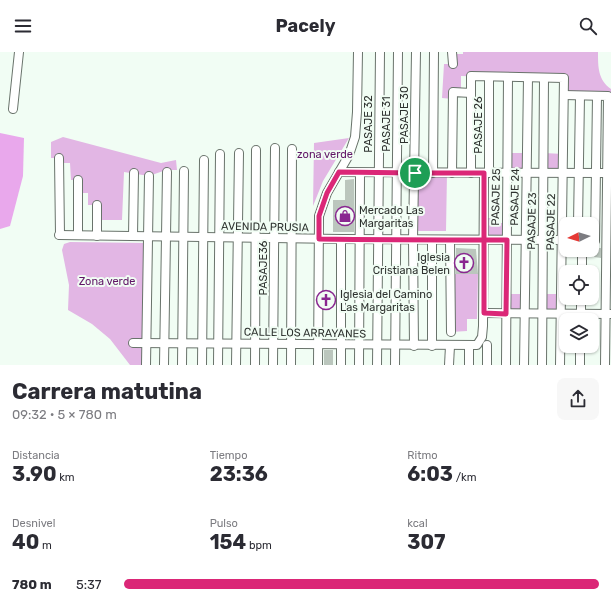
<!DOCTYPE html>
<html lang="es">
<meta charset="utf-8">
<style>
:root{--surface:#fff;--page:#f7f7f7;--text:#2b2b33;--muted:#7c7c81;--accent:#db2777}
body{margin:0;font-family:Rubik,sans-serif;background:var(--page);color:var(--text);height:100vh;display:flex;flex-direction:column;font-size:15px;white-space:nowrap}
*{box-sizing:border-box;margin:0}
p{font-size:13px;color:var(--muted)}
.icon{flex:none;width:22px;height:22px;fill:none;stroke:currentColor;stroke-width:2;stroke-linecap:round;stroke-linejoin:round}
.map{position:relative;height:313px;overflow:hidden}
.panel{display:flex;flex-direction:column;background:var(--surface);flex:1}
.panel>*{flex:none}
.needle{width:26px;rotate:265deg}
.controls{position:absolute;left:559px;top:165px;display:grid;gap:8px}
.controls a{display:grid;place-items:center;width:40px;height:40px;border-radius:8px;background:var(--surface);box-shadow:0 1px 3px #0004;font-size:20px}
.pin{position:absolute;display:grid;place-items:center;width:34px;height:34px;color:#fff;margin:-17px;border:2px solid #fff;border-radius:50%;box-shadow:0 1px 4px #0007}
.round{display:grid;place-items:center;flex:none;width:42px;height:42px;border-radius:8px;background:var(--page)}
.headline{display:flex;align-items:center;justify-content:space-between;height:68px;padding:0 12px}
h1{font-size:22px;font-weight:700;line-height:30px}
.metrics{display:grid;grid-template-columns:repeat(3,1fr);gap:6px;height:68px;padding:4px 12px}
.metrics div{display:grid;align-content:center}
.metrics b{font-size:20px;font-weight:700}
.metrics small{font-size:11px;font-weight:400}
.metrics p{font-size:11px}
ul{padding:0 12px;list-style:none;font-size:13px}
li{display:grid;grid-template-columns:64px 48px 1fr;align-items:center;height:30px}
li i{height:10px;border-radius:5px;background:var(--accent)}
header{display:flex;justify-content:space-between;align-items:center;height:52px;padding:0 12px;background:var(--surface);font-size:18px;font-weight:700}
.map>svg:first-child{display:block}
</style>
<header><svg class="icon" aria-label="menu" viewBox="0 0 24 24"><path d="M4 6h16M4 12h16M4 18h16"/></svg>Pacely<svg class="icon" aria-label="search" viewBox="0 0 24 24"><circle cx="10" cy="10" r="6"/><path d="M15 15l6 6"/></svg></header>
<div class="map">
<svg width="611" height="313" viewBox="0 0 611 313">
<rect width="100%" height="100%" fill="#f1fdf4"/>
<!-- green -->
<g fill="#e2b6e4">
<path d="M463,0H598C598,15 598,28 611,37V176H607V44L564,43V27L461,24V41L453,47L442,46L444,12H452V2H463Z"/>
<polygon points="63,85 161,111 176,108 177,118 166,118 149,124 124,120 122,168 97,168 97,153 88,153 88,141 79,141 79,128 71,128 70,111 61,111 61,106 51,106 51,90"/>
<polygon points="349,86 323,129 313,154 314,91"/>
<polygon points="508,101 527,101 526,119 508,119"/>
<polygon points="544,101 563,102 562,120 544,119"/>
<polygon points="415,121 424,122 426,125 430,125 431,122 447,121 446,179 413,179"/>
<polygon points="487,166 496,166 497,171 507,171 507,185 487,185"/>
<polygon points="70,190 146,191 145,289 136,294 137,296 139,294 145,294 145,313 130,313 110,287 92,272 68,258 69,233 62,198 64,192"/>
<polygon points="451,222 478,222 477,267 467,267 467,279 451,280"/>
<polygon points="507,242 525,242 525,259 506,258"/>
<polygon points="543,242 560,242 560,258 542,258"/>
</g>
<!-- forest -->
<polygon fill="#e9a8ec" points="0,81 24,86 23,124 10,174 0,177"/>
<!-- building -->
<g fill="#bbc6bd">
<polygon points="354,127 354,180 333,180 333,148 345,148 345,128"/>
<polygon points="456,196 476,197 478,222 456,222"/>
<polygon points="595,196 601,196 601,206 594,205"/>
<rect x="324" y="298" width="9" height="15"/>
</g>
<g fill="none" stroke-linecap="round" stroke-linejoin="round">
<!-- minor casing -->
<g stroke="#69736b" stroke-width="10">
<g id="minor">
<polyline points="452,0 453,12"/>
<polyline points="564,43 608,44 605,313"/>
<polyline points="13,57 19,0"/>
<polyline points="59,106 60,183"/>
<polyline points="339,120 607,121"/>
<polyline points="433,121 434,0"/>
<polyline points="452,121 453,40 471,41"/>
<polyline points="471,121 471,24 564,26 560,313"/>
<polyline points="489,121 489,25"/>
<polyline points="578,172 580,44"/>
<polyline points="59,183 341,187 566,188"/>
<polyline points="78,183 78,128"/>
<polyline points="97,184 97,153"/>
<polyline points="133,184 134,121"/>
<polyline points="432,188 432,294"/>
<polyline points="450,188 451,280"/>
<polyline points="595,189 597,44"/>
<polyline points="582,220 582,198"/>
<polyline points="484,261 611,262"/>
<polyline points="581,268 581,246"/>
<polyline points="133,291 477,293 482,285 483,274 484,121"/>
<polyline points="414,294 413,188 416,0"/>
<polyline points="469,294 469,313"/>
<polyline points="146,313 149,124"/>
<polyline points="164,313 167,120"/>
<polyline points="182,313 184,119"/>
<polyline points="202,313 204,108"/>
<polyline points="218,313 220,102"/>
<polyline points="236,313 239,101"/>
<polyline points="255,313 256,98"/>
<polyline points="273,313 275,96"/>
<polyline points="291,313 292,97"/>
<polyline points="318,313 319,164 327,141 349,103 355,85 357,60 358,0"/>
<polyline points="341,313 341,187"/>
<polyline points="359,313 360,124"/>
<polyline points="377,313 380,0"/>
<polyline points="395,313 398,0"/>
<polyline points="449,313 450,294"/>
<polyline points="487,313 487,293"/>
<polyline points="506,313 508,25"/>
<polyline points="524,313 528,26"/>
<polyline points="542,313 544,26"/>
<polyline points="580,313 580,294"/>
</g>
</g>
<!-- minor -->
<use href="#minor" stroke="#fff" stroke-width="8"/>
</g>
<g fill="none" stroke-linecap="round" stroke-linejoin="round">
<!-- route casing -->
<g stroke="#fff" stroke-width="8">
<path id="route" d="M415,121L339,120L327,141L319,164V187C382,188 444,188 507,188L506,262L484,261V121H415"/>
</g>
<!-- route -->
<use href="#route" stroke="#db2777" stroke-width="5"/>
</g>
<!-- icons -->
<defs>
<g id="shop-ring" transform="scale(1)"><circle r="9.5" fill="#f1fdf4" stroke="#892790" stroke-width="1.5"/><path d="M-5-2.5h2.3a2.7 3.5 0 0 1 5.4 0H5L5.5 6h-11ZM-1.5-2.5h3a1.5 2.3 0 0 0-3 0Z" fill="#892790"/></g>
<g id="church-ring" transform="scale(1)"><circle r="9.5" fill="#f1fdf4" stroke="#892790" stroke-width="1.5"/><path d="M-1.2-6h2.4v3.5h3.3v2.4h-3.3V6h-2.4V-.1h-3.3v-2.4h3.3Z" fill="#892790"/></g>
</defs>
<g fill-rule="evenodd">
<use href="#shop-ring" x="345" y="164"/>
<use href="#church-ring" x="464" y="211"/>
<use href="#church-ring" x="326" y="248"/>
</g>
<g text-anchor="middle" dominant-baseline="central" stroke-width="4" stroke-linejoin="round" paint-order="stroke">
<!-- street labels -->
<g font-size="11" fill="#2e322f" stroke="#f1fdf4">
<text transform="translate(404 63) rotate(-90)">PASAJE 30</text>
<text transform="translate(368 72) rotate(-90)">PASAJE 32</text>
<text transform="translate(386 72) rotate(-90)">PASAJE 31</text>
<text transform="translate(478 73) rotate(-90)">PASAJE 26</text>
<text transform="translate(496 145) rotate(-89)">PASAJE 25</text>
<text transform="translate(515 145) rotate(-89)">PASAJE 24</text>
<text transform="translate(532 169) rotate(-89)">PASAJE 23</text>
<text transform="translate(551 170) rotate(-89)">PASAJE 22</text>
<text transform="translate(265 175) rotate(1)">AVENIDA PRUSIA</text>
<text transform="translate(263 216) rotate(-90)">PASAJE36</text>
<text transform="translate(305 281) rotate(1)">CALLE LOS ARRAYANES</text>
</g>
<!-- park labels -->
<g font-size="11" fill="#601466" stroke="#f1fdf4">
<text x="325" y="102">zona verde</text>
<text x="107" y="229">Zona verde</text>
</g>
<!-- poi labels -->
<g font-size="11" fill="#2e322f" stroke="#f1fdf4" text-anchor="start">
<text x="359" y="158">Mercado Las<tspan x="359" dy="13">Margaritas</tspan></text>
<text x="450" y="205" text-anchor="end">Iglesia<tspan x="450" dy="13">Cristiana Belen</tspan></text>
<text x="340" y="242">Iglesia del Camino<tspan x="340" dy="13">Las Margaritas</tspan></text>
</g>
</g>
</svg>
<div class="controls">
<a><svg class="needle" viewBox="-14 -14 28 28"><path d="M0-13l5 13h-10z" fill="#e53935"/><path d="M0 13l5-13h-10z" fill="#7c7c81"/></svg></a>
<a><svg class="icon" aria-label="locate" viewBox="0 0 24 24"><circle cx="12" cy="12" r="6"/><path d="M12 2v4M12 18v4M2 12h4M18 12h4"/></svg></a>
<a><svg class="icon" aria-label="layers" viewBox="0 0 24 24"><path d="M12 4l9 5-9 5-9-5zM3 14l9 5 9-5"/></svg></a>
</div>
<div class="pin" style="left:415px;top:121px;background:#1e9e55"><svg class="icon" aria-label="arrive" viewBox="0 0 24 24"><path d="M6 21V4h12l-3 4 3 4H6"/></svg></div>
</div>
<section class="panel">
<div class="headline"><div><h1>Carrera matutina</h1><p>09:32 · 5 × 780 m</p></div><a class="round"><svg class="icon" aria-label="share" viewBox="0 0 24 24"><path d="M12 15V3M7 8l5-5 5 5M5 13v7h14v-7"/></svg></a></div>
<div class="metrics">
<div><p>Distancia</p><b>3.90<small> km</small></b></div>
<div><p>Tiempo</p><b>23:36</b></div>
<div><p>Ritmo</p><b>6:03<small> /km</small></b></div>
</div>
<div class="metrics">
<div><p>Desnivel</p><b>40<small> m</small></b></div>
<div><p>Pulso</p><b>154<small> bpm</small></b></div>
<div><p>kcal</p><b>307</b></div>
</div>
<ul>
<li><b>780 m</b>5:37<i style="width:100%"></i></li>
</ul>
</section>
